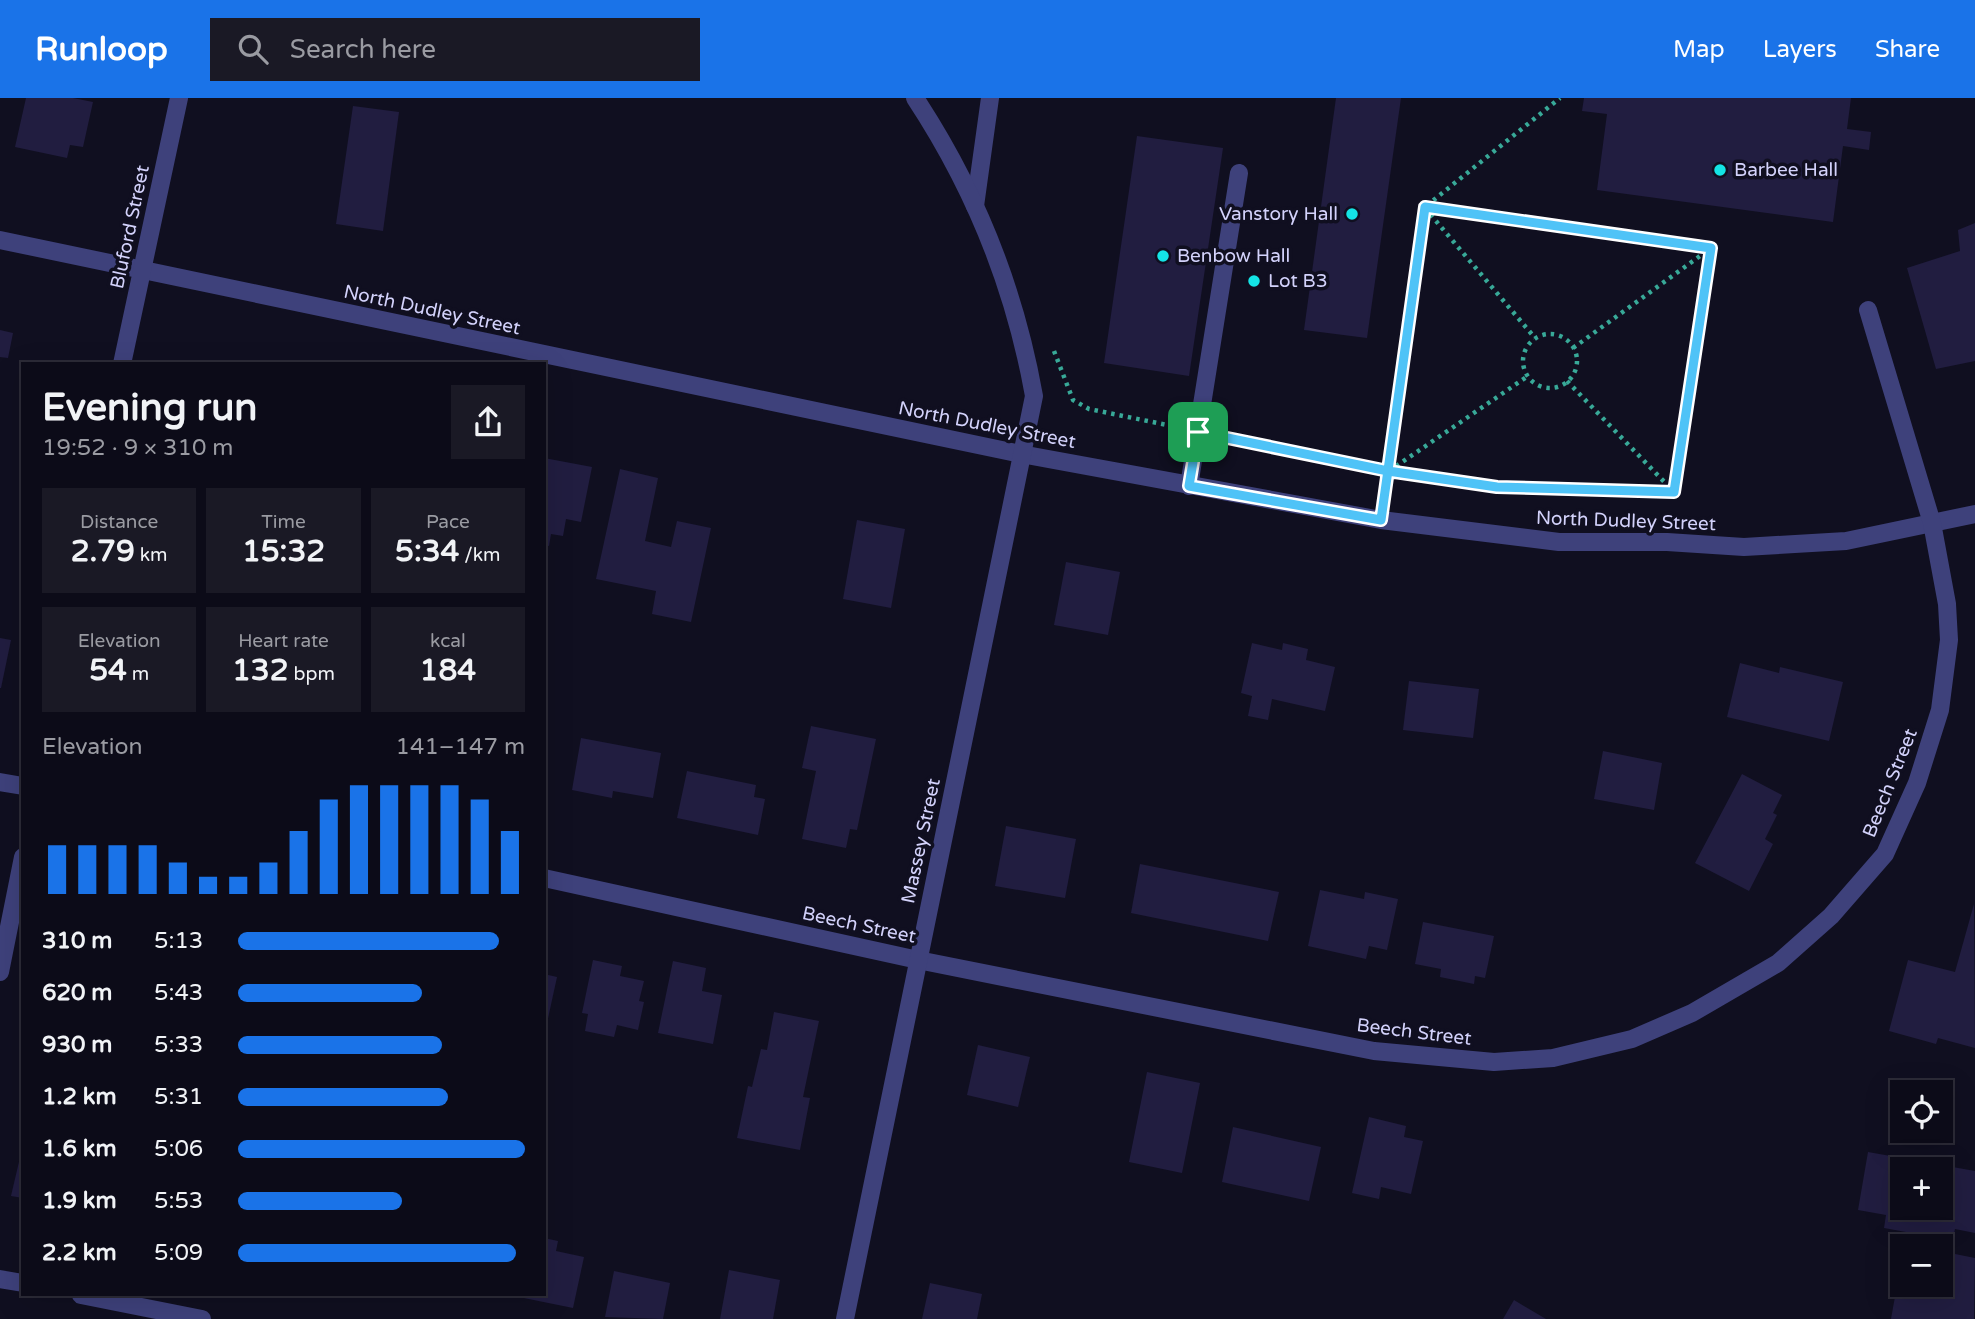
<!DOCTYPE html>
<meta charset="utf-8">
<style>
:root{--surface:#0c0b18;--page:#1a1925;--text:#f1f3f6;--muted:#9a9ba2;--line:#2c2b37;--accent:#1a73e8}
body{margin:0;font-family:"Varela Round",sans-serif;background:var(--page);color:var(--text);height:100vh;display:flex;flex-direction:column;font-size:26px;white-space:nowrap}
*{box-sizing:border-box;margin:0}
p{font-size:23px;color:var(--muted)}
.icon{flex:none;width:38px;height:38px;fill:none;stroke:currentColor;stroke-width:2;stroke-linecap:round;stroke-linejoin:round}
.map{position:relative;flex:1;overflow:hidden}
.panel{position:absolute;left:21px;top:264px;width:525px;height:934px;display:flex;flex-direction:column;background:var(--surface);border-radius:0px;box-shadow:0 7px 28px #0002,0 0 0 2px var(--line)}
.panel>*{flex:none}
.fabs{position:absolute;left:1890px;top:982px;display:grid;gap:14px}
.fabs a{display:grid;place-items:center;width:63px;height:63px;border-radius:0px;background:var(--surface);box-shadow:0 7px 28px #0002,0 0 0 2px var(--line);font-size:35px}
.pin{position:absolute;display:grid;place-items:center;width:60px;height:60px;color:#fff;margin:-30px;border-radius:14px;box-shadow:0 4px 10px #0006}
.round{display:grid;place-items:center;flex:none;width:74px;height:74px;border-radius:0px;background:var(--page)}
.summary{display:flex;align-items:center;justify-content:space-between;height:119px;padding:0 21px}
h1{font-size:38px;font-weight:800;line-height:52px}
.metrics{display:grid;grid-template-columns:repeat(3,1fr);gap:10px;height:119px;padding:7px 21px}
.metrics div{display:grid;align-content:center;border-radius:0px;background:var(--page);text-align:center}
.metrics b{font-size:30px;font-weight:800}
.metrics small{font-size:19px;font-weight:400}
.metrics p{font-size:19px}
.chart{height:196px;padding:14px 21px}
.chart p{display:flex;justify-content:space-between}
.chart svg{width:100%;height:126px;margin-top:7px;stroke:var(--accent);stroke-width:6}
ul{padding:0 21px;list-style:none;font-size:23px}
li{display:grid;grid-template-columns:112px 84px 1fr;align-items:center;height:52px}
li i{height:18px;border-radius:9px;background:var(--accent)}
header{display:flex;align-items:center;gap:42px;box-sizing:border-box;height:98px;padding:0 35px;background:var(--accent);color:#fff}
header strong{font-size:33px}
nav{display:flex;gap:38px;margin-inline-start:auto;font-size:24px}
.search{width:490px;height:63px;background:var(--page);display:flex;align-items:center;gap:18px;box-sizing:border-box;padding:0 24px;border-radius:0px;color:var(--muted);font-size:26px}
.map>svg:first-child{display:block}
</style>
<header>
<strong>Runloop</strong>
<div class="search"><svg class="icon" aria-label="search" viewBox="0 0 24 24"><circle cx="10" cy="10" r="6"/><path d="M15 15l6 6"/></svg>Search here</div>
<nav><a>Map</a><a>Layers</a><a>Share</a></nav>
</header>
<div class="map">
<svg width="1975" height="1221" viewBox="0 0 1975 1221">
<rect width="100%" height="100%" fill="#100f20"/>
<!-- building -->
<g fill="#211d40" fill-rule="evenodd">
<polygon points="26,0 73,0 93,4 83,49 70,47 67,60 15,49"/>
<polygon points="1336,0 1401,0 1367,240 1304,232"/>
<polygon points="1584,0 1851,0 1847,31 1871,34 1869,52 1843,48 1833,124 1597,92 1607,16 1582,13"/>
<polygon points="353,8 399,14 383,133 336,126"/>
<polygon points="1137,38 1223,50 1189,278 1104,265"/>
<polygon points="1975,125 1975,263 1936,271 1907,170 1960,153 1958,132"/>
<polygon points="0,232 13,235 8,260 0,259"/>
<polygon points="544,360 592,369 581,424 566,421 563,438 551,436 549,448 544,447"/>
<polygon points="620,371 658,380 645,443 671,449 677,423 711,430 691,524 652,516 656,493 596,481"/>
<polygon points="857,422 905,431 891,510 843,501"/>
<polygon points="1066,464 1120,474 1108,537 1054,527"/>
<polygon points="0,540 11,542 1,590 0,590"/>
<polygon points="1252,545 1282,552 1283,545 1308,551 1306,562 1335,569 1325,613 1272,601 1268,622 1248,618 1252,598 1241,595"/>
<polygon points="1740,565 1779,575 1780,569 1843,584 1829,643 1727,619"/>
<polygon points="1409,583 1479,591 1473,640 1403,632"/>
<polygon points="811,628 876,641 857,732 850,731 846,750 802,741 816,673 802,670"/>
<polygon points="581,640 661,655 653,700 613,693 612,700 572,692"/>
<polygon points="1603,653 1662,665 1654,712 1594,701"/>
<polygon points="687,673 756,687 754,699 765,701 758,737 677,720"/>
<polygon points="1742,676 1782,697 1773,715 1777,717 1765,741 1773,746 1749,793 1695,765"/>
<polygon points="1006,728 1076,741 1065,800 995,788"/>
<polygon points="1140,766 1279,794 1268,843 1131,815"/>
<polygon points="1320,792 1364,801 1365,794 1398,801 1387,852 1369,848 1366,861 1308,848"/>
<polygon points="1974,806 1975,950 1938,940 1936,946 1889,933 1908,862 1955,874"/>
<polygon points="1423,824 1494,838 1485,880 1475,878 1474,886 1440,879 1441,871 1415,866"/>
<polygon points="593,862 622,868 620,878 644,883 639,903 644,904 638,932 617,927 614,939 585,933 588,916 582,915"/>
<polygon points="673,863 706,870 702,893 722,897 713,946 658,935"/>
<polygon points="544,876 557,879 547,925 544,924"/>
<polygon points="774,914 819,923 803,999 810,1000 800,1052 737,1040 748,988 752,989 761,951 767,952"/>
<polygon points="978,947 1030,959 1018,1009 967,997"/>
<polygon points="1147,974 1200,985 1182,1075 1129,1064"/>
<polygon points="1369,1019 1406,1028 1404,1039 1423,1043 1411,1096 1381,1089 1379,1101 1352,1095"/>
<polygon points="1233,1029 1321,1049 1309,1103 1222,1084"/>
<polygon points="22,1051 23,1051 23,1100 11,1098"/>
<path d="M1868,1054L1975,1073V1135L1955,1131L1950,1155L1975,1160L1974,1221H1891L1901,1165L1902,1186H1941V1148H1904L1906,1134L1884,1130L1886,1117L1858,1112ZM1902,1071H1941V1110H1902Z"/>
<polygon points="544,1140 558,1143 556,1153 584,1159 573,1210 514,1198 544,1197"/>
<polygon points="729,1172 780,1182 773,1221 720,1221"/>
<polygon points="614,1173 670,1185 663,1221 605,1219"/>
<polygon points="930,1185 982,1196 977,1221 922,1221"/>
<polygon points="1514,1202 1546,1221 1503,1221"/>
</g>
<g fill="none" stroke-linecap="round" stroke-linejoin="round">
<!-- path -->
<g stroke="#38a998" stroke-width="4.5" stroke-dasharray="3.5 5" stroke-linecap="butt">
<polyline points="1425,110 1535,240"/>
<circle cx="1550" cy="263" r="27"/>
<polyline points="1573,250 1711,150"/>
<polyline points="1054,253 1073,302 1089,311 1172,328"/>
<polyline points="1567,283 1674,394"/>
<polyline points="1222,339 1388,373 1497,389 1674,394 1711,150 1425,109 1560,0"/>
<polyline points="1389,373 1528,278"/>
<polyline points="1385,396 1425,109"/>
</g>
<!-- minor -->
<g stroke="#3e417b" stroke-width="18">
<polyline points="975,108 990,0"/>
<polyline points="0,142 1021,356 1381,422 1559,444 1667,444 1744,449 1846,443 1975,416"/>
<polyline points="122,266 179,0"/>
<polyline points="1189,388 1239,75"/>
<polyline points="0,684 23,688"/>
<polyline points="544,780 918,862 1374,953 1494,964 1553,960 1632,941 1692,915 1778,865 1831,818 1885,756 1917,685 1940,612 1949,542 1947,506 1932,425 1868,212"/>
<polyline points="0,874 23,759"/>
<polyline points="0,1181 23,1185"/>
<polyline points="81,1197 202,1221"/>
<path d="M845,1221L1034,298C1015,191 975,91 915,0"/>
</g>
</g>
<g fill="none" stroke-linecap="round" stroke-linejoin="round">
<!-- route casing -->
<g stroke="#fff" stroke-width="14">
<path id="route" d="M1198,334L1189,388L1381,422C1396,318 1410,213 1425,109L1711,150L1674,394L1497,389L1388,373L1198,334"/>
</g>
<!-- route -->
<use href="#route" stroke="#4fc3f7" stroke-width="9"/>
</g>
<!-- markers -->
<g fill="#14e4e6" stroke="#100f20" stroke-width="2.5">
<circle cx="1720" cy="72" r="7"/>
<circle cx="1352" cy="116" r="7"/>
<circle cx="1163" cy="158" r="7"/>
<circle cx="1254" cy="183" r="7"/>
</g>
<g text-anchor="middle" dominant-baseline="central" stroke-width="7" stroke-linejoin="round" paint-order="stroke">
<!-- poi labels -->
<g font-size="19" fill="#d3d2fb" stroke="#100f20" text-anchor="start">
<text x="1734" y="72">Barbee Hall</text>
<text x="1338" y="116" text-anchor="end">Vanstory Hall</text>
<text x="1177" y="158">Benbow Hall</text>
<text x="1268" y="183">Lot B3</text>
</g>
<!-- street labels -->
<g font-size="19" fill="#d3d2fb" stroke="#100f20">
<text transform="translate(130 129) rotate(-78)">Bluford Street</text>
<text transform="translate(432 212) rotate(12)">North Dudley Street</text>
<text transform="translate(987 327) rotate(11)">North Dudley Street</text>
<text transform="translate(1626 423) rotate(2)">North Dudley Street</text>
<text transform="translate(1890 685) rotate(-68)">Beech Street</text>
<text transform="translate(921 743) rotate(-78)">Massey Street</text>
<text transform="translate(859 827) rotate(12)">Beech Street</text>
<text transform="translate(1414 934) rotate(7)">Beech Street</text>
</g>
</g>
</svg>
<div class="fabs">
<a><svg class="icon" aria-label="locate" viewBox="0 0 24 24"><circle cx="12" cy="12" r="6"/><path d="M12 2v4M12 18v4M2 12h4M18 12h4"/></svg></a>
<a>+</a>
<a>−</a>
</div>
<div class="pin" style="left:1198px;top:334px;background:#1e9e55"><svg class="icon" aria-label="arrive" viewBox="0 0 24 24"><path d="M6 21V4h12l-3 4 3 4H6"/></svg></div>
<section class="panel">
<div class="summary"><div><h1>Evening run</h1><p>19:52 · 9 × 310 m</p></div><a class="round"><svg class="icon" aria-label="share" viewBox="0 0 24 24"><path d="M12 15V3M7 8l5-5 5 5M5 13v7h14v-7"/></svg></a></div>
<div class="metrics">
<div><p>Distance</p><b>2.79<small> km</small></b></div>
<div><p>Time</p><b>15:32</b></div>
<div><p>Pace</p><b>5:34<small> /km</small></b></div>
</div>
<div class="metrics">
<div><p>Elevation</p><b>54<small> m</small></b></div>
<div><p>Heart rate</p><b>132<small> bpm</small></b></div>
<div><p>kcal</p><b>184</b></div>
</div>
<div class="chart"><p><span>Elevation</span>141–147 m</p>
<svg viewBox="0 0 160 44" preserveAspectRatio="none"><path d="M5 44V27M15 44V27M25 44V27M35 44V27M45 44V33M55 44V38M65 44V38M75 44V33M85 44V22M95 44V11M105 44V6M115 44V6M125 44V6M135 44V6M145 44V11M155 44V22"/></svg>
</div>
<ul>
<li><b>310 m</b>5:13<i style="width:91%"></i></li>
<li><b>620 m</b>5:43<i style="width:64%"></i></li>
<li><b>930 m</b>5:33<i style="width:71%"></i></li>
<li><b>1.2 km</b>5:31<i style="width:73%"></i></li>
<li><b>1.6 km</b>5:06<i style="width:100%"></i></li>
<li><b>1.9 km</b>5:53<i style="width:57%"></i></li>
<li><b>2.2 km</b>5:09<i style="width:97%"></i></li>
</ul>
</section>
</div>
